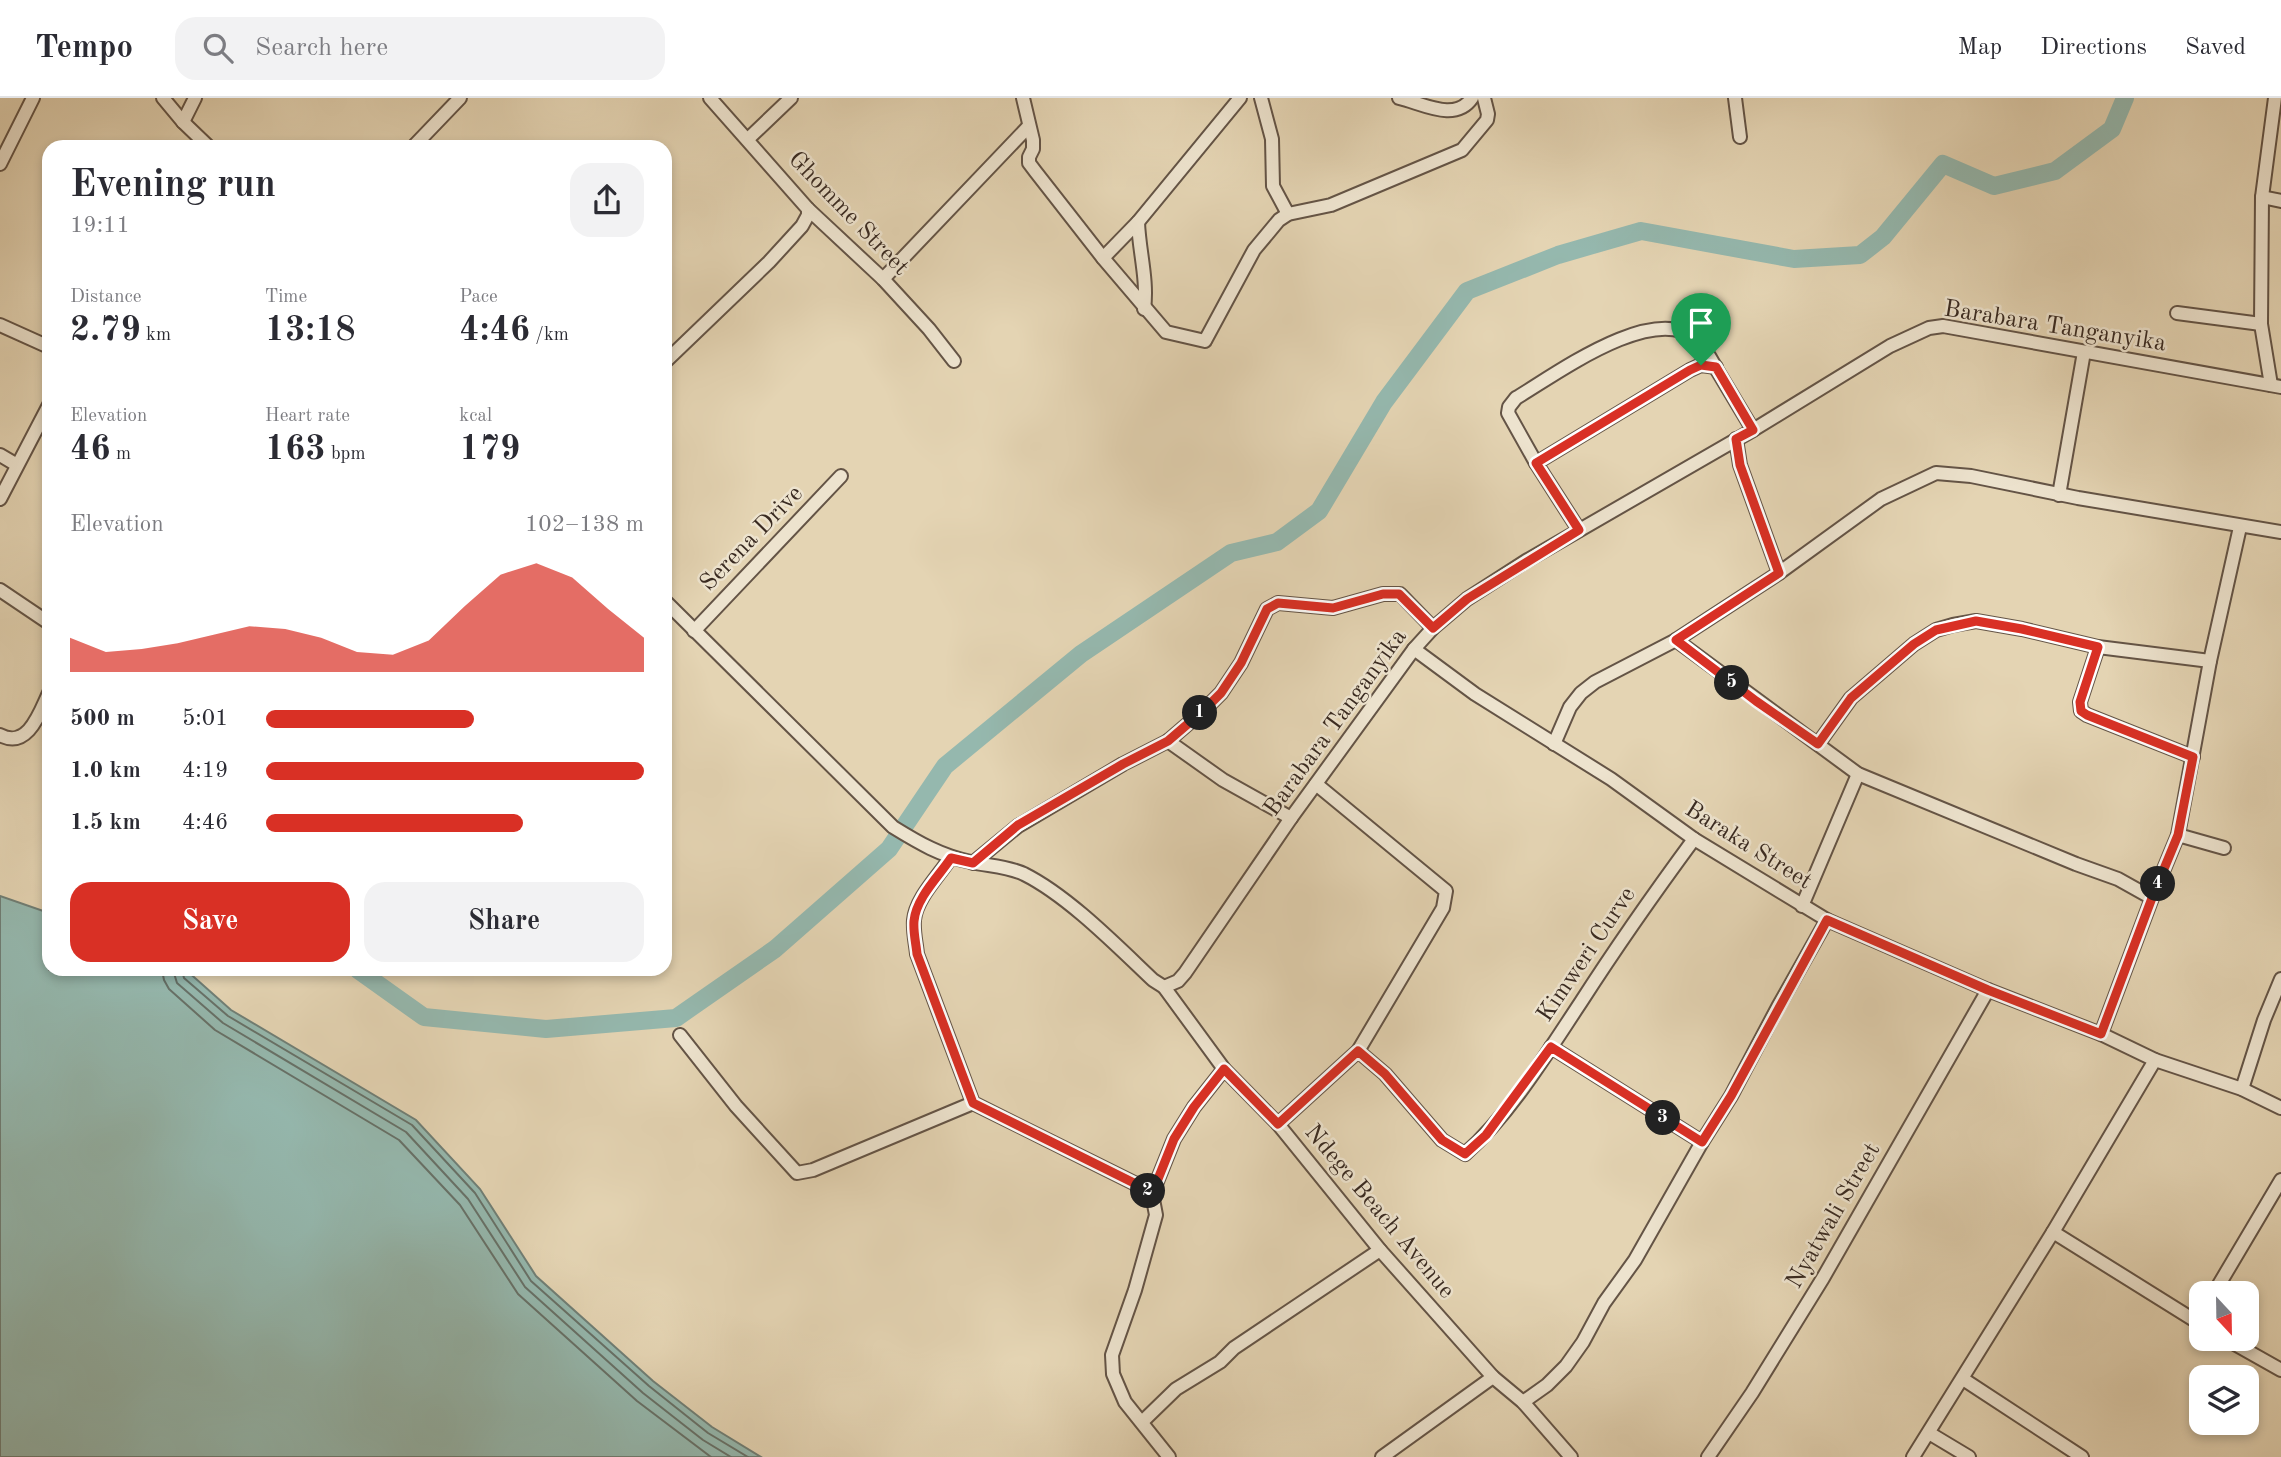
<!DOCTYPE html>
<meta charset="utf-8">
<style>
:root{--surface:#fff;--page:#f2f2f3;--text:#2b2b33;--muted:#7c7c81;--line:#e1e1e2;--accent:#d93025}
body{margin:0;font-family:"Old Standard TT",serif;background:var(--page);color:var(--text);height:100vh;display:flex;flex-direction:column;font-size:26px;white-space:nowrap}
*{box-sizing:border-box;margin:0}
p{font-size:23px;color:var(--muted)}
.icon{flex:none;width:38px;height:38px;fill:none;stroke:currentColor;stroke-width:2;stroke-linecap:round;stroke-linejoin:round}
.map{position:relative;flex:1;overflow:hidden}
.sheet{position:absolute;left:42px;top:42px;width:630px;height:836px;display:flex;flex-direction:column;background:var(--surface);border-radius:21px;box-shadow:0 4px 10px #0003}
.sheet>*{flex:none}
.needle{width:46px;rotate:158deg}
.buttons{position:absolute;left:2189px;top:1183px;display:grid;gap:14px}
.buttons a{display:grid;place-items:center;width:70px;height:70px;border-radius:14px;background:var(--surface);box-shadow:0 4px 10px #0003;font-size:35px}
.pin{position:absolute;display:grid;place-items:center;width:60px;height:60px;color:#fff;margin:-72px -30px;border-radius:50% 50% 50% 0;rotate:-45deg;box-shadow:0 0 7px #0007}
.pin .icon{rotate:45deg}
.km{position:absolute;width:35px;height:35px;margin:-18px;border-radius:50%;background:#222;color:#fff;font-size:19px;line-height:35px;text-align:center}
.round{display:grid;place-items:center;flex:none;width:74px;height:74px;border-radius:21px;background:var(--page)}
.headline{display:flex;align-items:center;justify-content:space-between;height:119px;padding:0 28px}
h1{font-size:38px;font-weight:700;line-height:52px}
.stats{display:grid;grid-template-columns:repeat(3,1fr);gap:10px;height:119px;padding:7px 28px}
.stats div{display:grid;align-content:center}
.stats b{font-size:35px;font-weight:700}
.stats small{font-size:19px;font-weight:400}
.stats p{font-size:19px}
.chart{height:196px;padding:14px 28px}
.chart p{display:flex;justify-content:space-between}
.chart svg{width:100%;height:126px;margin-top:7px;fill:var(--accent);opacity:.7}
.primary-button{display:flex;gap:14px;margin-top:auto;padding:14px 28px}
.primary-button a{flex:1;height:80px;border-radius:21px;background:var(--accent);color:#fff;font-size:28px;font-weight:700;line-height:80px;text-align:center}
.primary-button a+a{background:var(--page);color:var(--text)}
ul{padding:0 28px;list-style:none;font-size:23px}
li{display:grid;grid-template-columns:112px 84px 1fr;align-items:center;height:52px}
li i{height:18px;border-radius:9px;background:var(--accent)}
header{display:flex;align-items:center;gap:42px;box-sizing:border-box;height:98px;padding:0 35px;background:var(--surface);border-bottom:2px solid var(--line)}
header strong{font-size:33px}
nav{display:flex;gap:38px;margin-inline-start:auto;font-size:24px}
.search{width:490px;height:63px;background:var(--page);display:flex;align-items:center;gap:18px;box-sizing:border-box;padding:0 24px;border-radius:21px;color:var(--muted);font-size:26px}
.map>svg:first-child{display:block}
</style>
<header>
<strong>Tempo</strong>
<div class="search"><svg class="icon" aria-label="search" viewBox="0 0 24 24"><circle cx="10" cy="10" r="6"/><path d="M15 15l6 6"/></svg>Search here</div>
<nav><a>Map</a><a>Directions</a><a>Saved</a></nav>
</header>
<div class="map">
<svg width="2281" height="1359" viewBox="0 0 2281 1359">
<rect width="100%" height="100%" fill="#e4d4b3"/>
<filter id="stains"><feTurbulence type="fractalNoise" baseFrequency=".00286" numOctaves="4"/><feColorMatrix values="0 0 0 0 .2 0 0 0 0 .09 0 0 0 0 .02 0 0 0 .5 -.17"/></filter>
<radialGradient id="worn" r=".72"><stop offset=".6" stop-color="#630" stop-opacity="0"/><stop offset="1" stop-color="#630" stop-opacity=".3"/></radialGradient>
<!-- water -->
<polygon fill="#95b8ae" stroke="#707f76" stroke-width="2" points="0,798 49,815 49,872 186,872 231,912 416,1022 480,1091 536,1178 653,1283 712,1329 761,1359 0,1359"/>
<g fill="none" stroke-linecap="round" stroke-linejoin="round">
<!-- shore -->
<g stroke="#677168" stroke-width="2">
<polyline points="162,872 164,882 169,891 215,932 399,1042 460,1107 518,1196 637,1303 711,1359"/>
<polyline points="173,872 177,885 223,925 406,1034 468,1101 525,1189 643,1295 703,1342 731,1359"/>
<polyline points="182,872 184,880 228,918 412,1027 475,1095 531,1183 649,1288 708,1335 748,1359"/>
</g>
<!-- river -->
<polyline stroke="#95b8ae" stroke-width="18" points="358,872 424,919 546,931 676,920 775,851 889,751 945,668 1081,556 1231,455 1277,444 1319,413 1384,304 1467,193 1558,157 1641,133 1794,161 1860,157 1883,139 1943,66 1994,88 2055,73 2112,31 2125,0"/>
<!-- minor casing -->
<g stroke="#645446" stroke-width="16">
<g id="minor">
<polyline points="163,0 183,24 209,49"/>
<polyline points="710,0 808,111 883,181 929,231 954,263"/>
<polyline points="1023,0 1033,42 1033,51 1029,59 1029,65 1035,73 1103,160 1166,234 1205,243"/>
<polyline points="1261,0 1272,41 1273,88 1288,116"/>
<path d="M1399,0C1422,5 1455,25 1472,0"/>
<polyline points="1735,0 1740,39"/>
<polyline points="183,24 195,0"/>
<polyline points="748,41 791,0"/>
<polyline points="413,49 460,0"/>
<polyline points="0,66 33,0"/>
<polyline points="2262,99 2281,103"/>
<path d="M1138,124C1139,153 1148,182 1144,211"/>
<polyline points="1103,160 1138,124 1240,0"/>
<polyline points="883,181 1029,28"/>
<polyline points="2177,215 2261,226"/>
<polyline points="0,227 49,249"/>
<polyline points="1206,241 1254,152 1279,122 1288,116 1331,107 1462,52 1487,22 1488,16 1484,0"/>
<polyline points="665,264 769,164 802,128 808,117 808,111"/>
<polyline points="2271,287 2261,226 2262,99 2275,0"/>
<polyline points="1736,341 1740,367 1779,475"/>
<polyline points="0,357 17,367"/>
<polyline points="1536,365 1690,272 1701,267 1716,269"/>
<polyline points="2059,397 2084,254"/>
<polyline points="0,401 49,307"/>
<path d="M1579,432L1536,365L1508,315L1509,309L1516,300C1555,277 1653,204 1696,241C1705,249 1711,261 1717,272C1729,292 1741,312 1753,332"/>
<polyline points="0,492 49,525"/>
<path d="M665,503L893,729C919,745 941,758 971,764C989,768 1007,768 1024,776C1068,798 1116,847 1153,882L1164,889L1224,971L1278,1026L1380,1152L1493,1279L1523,1304L1571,1359"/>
<polyline points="694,533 841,378"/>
<polyline points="1676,542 1858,676 2076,766 2118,781 2152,800"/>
<polyline points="2098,549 2080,604 2081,613 2087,617 2193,659"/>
<polyline points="1414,551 1475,596 1611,681 1694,741 1827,822 1988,892 2101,936 2155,962 2242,991 2281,1010"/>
<path d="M0,637C28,652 40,614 49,595"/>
<polyline points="1168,643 1223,682 1291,720"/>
<polyline points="1554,646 1570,609 1581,595 1595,584 1676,542 1779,475 1881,401 1936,375 1971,378 2078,400 2281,434"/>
<polyline points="1818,646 1851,600 1914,546 1936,532 1953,527 1976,523 2022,531 2098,549 2210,563"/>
<polyline points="1316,686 1446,793 1443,810 1358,953"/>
<polyline points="2178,737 2224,750"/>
<path d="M951,759C939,778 916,800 914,822C913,834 916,845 917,856L973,1005L1140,1088L1152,1096L1156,1117L1135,1192L1112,1257L1113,1276L1125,1304L1169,1359"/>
<polyline points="973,765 1018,728 1123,666 1168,643 1204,612 1221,595 1241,565 1267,511 1278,505 1333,510 1383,496 1400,496 1433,530"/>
<polyline points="1802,808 1858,676"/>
<polyline points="1164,889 1178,883 1185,875 1291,720 1414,551 1433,530 1467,501 1526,463 1753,332 1890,248 1929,230 1943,228 2281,289"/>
<polyline points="2101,936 2152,800 2178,737 2210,563 2240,429"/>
<polyline points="680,937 736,1008 797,1075 813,1072 973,1005"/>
<polyline points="1551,949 1702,1044"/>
<polyline points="2242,991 2264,922 2281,881"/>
<path d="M1278,1026L1358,953L1385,976L1442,1042L1465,1056C1511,1015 1547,955 1581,904C1617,848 1655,794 1694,741"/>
<polyline points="1152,1096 1174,1041 1194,1009 1224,971"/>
<polyline points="2053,1134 2202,1227"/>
<polyline points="2214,1195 2281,1082"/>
<polyline points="2226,1241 2281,1272"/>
<polyline points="1963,1281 2082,1359"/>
<polyline points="1523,1304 1547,1287 1566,1268 1583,1244 1604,1205 1635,1162 1702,1044 1731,998 1778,909 1827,822"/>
<polyline points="1142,1324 1176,1291 1220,1264 1234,1250 1380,1152"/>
<polyline points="1929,1335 1969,1359"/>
<polyline points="1382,1359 1493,1279"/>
<polyline points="1708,1359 1752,1295 1823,1180 1988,892"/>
<polyline points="1913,1359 2053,1134 2155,962"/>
</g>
</g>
<!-- minor -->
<use href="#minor" stroke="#ede3ce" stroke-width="12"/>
</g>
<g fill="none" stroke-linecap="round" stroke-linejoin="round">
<!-- route casing -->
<g stroke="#fff" stroke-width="14">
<path id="route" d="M1701,267L1716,269L1753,332L1736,341L1740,367L1779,475L1676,542L1756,603L1818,646L1851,600L1914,546L1936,532L1976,523L2022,531L2098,549L2080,604L2081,613L2087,617L2193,659L2178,737L2152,800L2101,936L1988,892L1827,822L1731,998L1702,1044L1551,949L1486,1037L1465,1056L1442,1042L1385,976L1358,953L1278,1026L1224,971L1194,1009L1174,1041L1152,1096L1140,1088L973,1005L917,856C916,845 913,834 914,823C916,800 939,778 951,760L973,765L1018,727L1123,666L1168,643L1204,612L1221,595L1241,565L1267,511L1278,505L1333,510L1383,496H1399L1433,530L1467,501L1579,432L1536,365L1690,272Z"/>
</g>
<!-- route -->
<use href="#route" stroke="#d93025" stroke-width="9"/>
</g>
<g text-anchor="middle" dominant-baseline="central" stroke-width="5" stroke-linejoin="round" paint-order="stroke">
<!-- street labels -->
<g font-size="24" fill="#392a21" stroke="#ede3ce">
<text transform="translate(848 116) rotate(46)">Ghomme Street</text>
<text transform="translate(2055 229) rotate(9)">Barabara Tanganyika</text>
<text transform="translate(752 441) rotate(-46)">Serena Drive</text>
<text transform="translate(1336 625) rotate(-54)">Barabara Tanganyika</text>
<text transform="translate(1748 748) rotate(32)">Baraka Street</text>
<text transform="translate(1587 857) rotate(-56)">Kimweri Curve</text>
<text transform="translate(1379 1114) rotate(50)">Ndege Beach Avenue</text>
<text transform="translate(1834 1118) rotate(-60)">Nyatwali Street</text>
</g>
</g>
<rect width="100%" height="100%" filter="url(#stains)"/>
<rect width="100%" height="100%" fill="url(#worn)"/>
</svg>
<div class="buttons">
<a><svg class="needle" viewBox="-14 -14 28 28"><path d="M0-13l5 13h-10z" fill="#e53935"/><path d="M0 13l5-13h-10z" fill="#7c7c81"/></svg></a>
<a><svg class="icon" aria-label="layers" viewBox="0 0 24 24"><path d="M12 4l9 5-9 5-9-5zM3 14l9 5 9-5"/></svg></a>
</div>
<div class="pin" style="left:1701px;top:267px;background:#1e9e55"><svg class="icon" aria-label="arrive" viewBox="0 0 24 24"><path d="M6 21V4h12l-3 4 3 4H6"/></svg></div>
<b class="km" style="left:1200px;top:615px">1</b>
<b class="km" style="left:1148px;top:1093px">2</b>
<b class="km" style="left:1663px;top:1020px">3</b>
<b class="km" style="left:2158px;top:786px">4</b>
<b class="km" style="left:1732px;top:585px">5</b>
<section class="sheet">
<div class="headline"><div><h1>Evening run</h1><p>19:11</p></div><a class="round"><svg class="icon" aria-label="share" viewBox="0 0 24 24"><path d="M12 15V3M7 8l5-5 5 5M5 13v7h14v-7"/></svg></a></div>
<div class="stats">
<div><p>Distance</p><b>2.79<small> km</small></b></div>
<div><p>Time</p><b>13:18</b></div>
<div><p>Pace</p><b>4:46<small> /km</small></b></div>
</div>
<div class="stats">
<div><p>Elevation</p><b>46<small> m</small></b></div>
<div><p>Heart rate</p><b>163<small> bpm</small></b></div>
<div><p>kcal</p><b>179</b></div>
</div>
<div class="chart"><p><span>Elevation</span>102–138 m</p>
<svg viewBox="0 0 160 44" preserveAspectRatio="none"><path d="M0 44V32L10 37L20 36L30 34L40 31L50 28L60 29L70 32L80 37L90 38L100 33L110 21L120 10L130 6L140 11L150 22L160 32V44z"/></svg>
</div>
<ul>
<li><b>500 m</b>5:01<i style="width:55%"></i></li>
<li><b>1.0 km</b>4:19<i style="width:100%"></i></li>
<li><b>1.5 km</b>4:46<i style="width:68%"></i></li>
</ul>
<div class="primary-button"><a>Save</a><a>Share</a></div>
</section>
</div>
